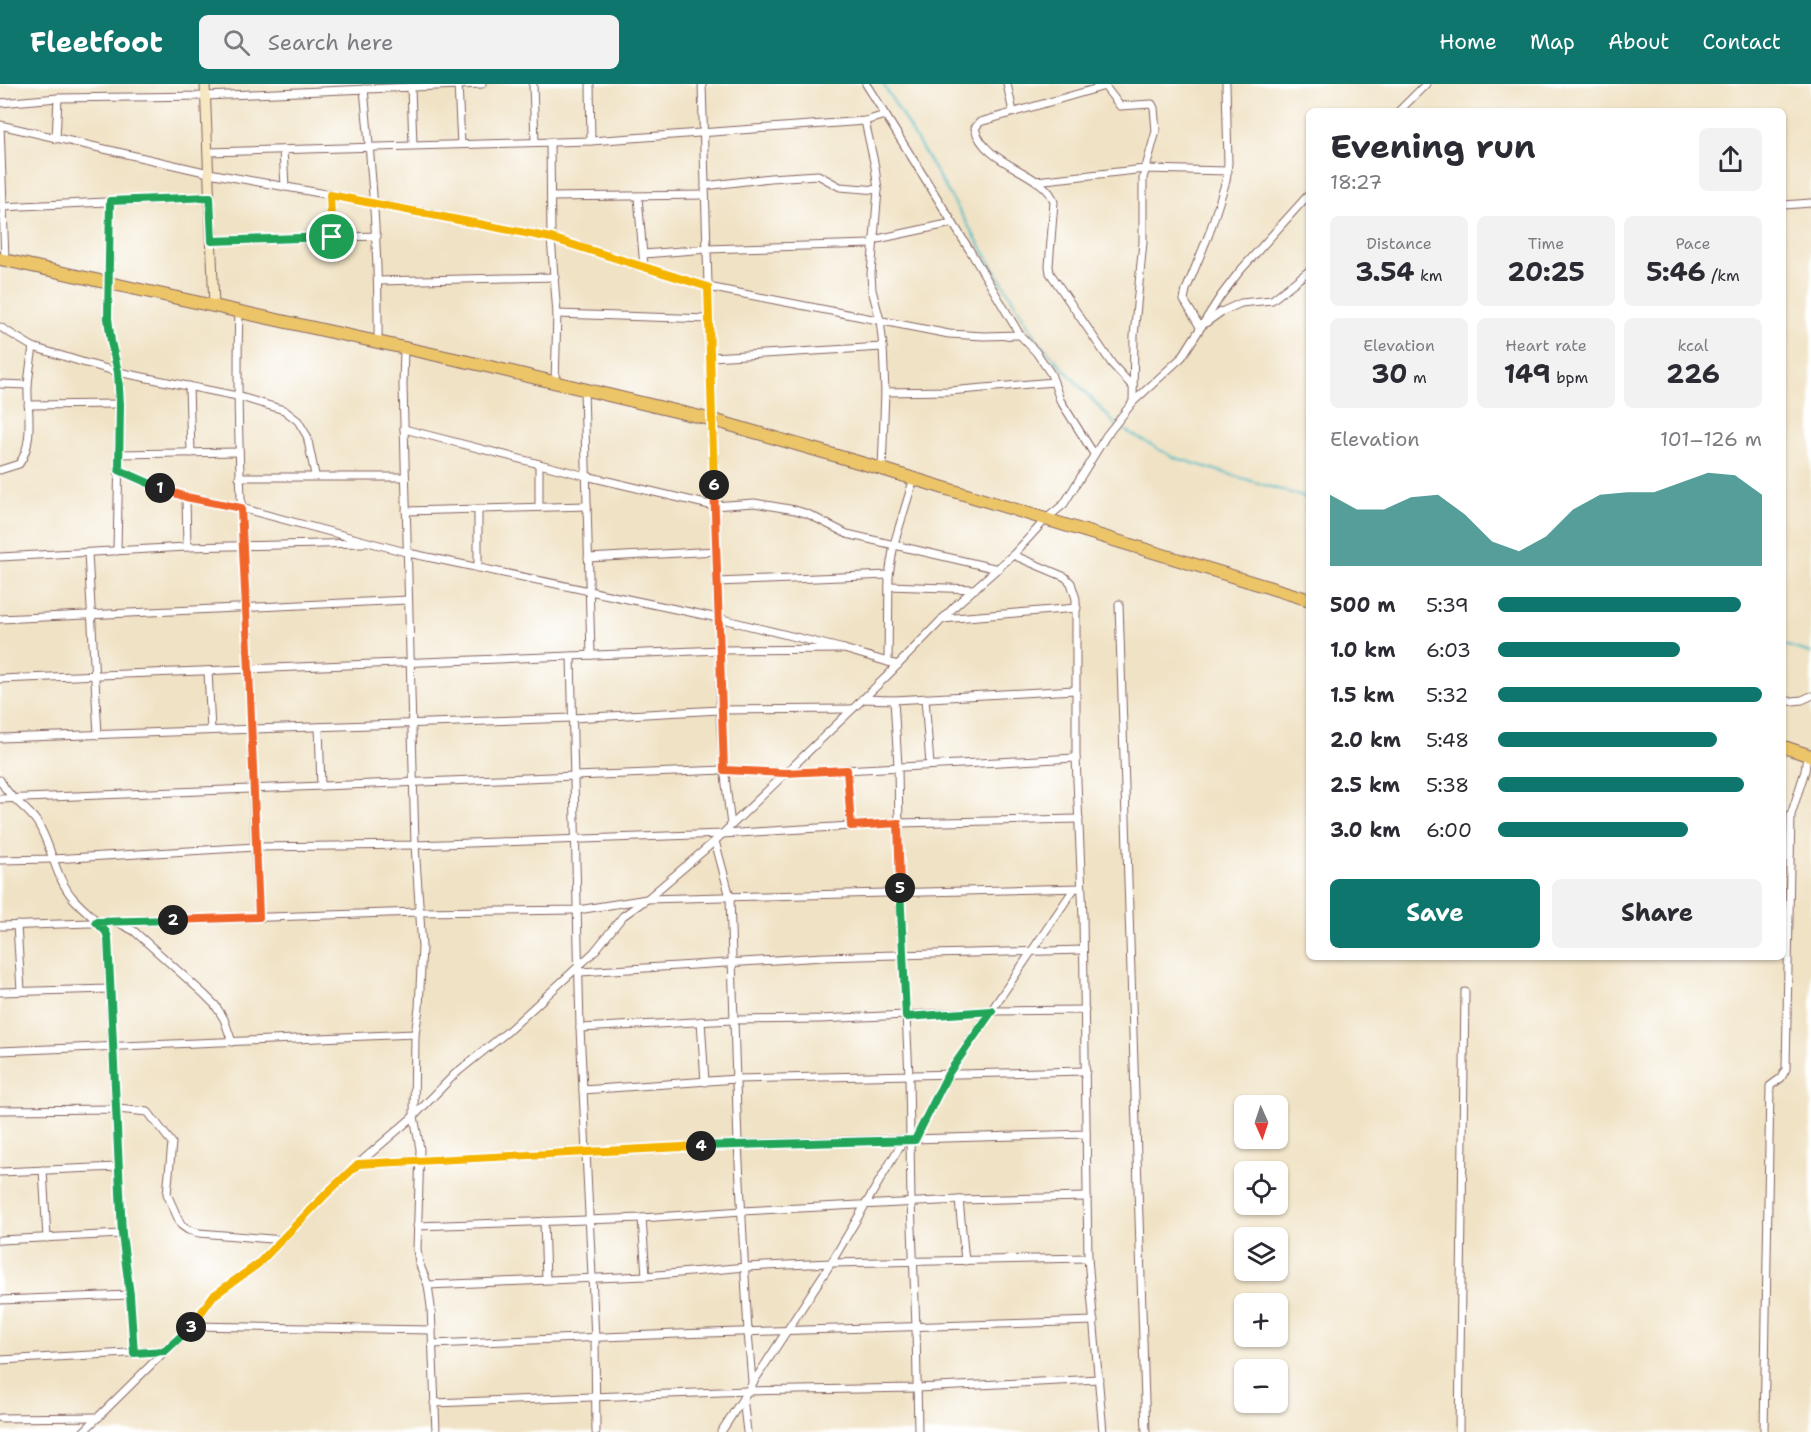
<!DOCTYPE html>
<meta charset="utf-8">
<style>
:root{--surface:#fff;--page:#f2f2f3;--text:#2b2b33;--muted:#7c7c81;--accent:#0f766e}
body{margin:0;font-family:"Shantell Sans",sans-serif;background:var(--page);color:var(--text);height:100vh;display:flex;flex-direction:column;font-size:22px;white-space:nowrap}
*{box-sizing:border-box;margin:0}
p{font-size:20px;color:var(--muted)}
.icon{flex:none;width:33px;height:33px;fill:none;stroke:currentColor;stroke-width:2;stroke-linecap:round;stroke-linejoin:round}
.map{position:relative;flex:1;overflow:hidden}
.panel{position:absolute;left:1306px;top:24px;width:480px;height:852px;display:flex;flex-direction:column;background:var(--surface);border-radius:9px;box-shadow:0 2px 4px #0004}
.panel>*{flex:none}
.needle{width:39px;rotate:177deg}
.buttons{position:absolute;left:1234px;top:1011px;display:grid;gap:12px}
.buttons a{display:grid;place-items:center;width:54px;height:54px;border-radius:9px;background:var(--surface);box-shadow:0 2px 4px #0004;font-size:30px}
.pin{position:absolute;display:grid;place-items:center;width:51px;height:51px;color:#fff;margin:-26px;border:3px solid #fff;border-radius:50%;box-shadow:0 2px 6px #0007}
.km{position:absolute;width:30px;height:30px;margin:-15px;border-radius:50%;background:#222;color:#fff;font-size:16px;line-height:30px;text-align:center}
.round{display:grid;place-items:center;flex:none;width:63px;height:63px;border-radius:9px;background:var(--page)}
.overview{display:flex;align-items:center;justify-content:space-between;height:102px;padding:0 24px}
h1{font-size:33px;font-weight:700;line-height:45px}
.metrics{display:grid;grid-template-columns:repeat(3,1fr);gap:9px;height:102px;padding:6px 24px}
.metrics div{display:grid;align-content:center;border-radius:9px;background:var(--page);text-align:center}
.metrics b{font-size:26px;font-weight:700}
.metrics small{font-size:16px;font-weight:400}
.metrics p{font-size:16px}
.chart{height:168px;padding:12px 24px}
.chart p{display:flex;justify-content:space-between}
.chart svg{width:100%;height:108px;margin-top:6px;fill:var(--accent);opacity:.7}
.action{display:flex;gap:12px;margin-top:auto;padding:12px 24px}
.action a{flex:1;height:69px;border-radius:9px;background:var(--accent);color:#fff;font-size:24px;font-weight:700;line-height:69px;text-align:center}
.action a+a{background:var(--page);color:var(--text)}
ul{padding:0 24px;list-style:none;font-size:20px}
li{display:grid;grid-template-columns:96px 72px 1fr;align-items:center;height:45px}
li i{height:15px;border-radius:8px;background:var(--accent)}
header{display:flex;align-items:center;gap:36px;box-sizing:border-box;height:84px;padding:0 30px;background:var(--accent);color:#fff}
header strong{font-size:28px}
nav{display:flex;gap:33px;margin-inline-start:auto;font-size:21px}
.search{width:420px;height:54px;background:var(--page);display:flex;align-items:center;gap:15px;box-sizing:border-box;padding:0 21px;border-radius:9px;color:var(--muted);font-size:22px}
.map>svg:first-child{display:block}
</style>
<header>
<strong>Fleetfoot</strong>
<div class="search"><svg class="icon" aria-label="search" viewBox="0 0 24 24"><circle cx="10" cy="10" r="6"/><path d="M15 15l6 6"/></svg>Search here</div>
<nav><a>Home</a><a>Map</a><a>About</a><a>Contact</a></nav>
</header>
<div class="map">
<svg width="1811" height="1348" viewBox="0 0 1811 1348">
<rect width="100%" height="100%" fill="#fff"/>
<filter id="ink" filterUnits="userSpaceOnUse"><feTurbulence type="fractalNoise" baseFrequency=".0167" numOctaves="2"/><feDisplacementMap in="SourceGraphic" scale="12" xChannelSelector="R" yChannelSelector="G"/><feConvolveMatrix kernelMatrix="1 2 1 2 8 2 1 2 1" color-interpolation-filters="sRGB"/></filter>
<filter id="wash" filterUnits="userSpaceOnUse"><feTurbulence type="fractalNoise" baseFrequency=".008" numOctaves="4" result="noise"/><feDisplacementMap in="SourceGraphic" scale="24" xChannelSelector="R" yChannelSelector="G"/><feGaussianBlur stdDeviation="1.35" result="paint"/><feColorMatrix in="noise" values="0 0 0 0 0 0 0 0 0 0 0 0 0 0 0 0 0 1.4 0 .05"/><feComposite in="paint" operator="in"/></filter>
<g filter="url(#wash)">
<rect width="100%" height="100%" fill="#f0e2c4"/>
<g fill="none" stroke-linecap="round" stroke-linejoin="round">
<!-- stream -->
<g stroke="#4bb8c5" stroke-width="2">
<polyline points="883,0 1037,256 1117,342 1173,373 1310,415"/>
<polyline points="1784,561 1811,569"/>
</g>
</g>
</g>
<g filter="url(#ink)">
<g fill="none" stroke-linecap="round" stroke-linejoin="round">
<!-- street casing -->
<g stroke="#846361" stroke-width="9">
<g id="street">
<polyline points="533,0 535,58"/>
<polyline points="590,0 591,57"/>
<path d="M702,0L718,534C721,565 720,595 720,626C721,665 726,703 731,741"/>
<polyline points="866,0 969,165 1020,251 1036,268 1051,290 1060,316 1094,370"/>
<polyline points="1007,0 1013,28"/>
<polyline points="1103,0 1120,22 1152,20 1154,24 1156,47 1143,94 1143,158 1134,252 1133,318"/>
<polyline points="1226,0 1228,79 1226,97 1209,150 1186,206 1184,216 1200,243 1221,228 1241,219 1272,216 1310,186"/>
<polyline points="458,1 461,60"/>
<path d="M1105,2L980,38L975,44C983,81 1047,89 1054,118L1049,182L1050,189L1112,280L1133,303"/>
<polyline points="411,3 413,61"/>
<path d="M364,5C372,90 379,173 378,258"/>
<polyline points="0,19 58,14 205,12 482,0"/>
<polyline points="1399,27 1426,0"/>
<polyline points="865,37 875,83 878,106 871,190 872,206 880,236 883,263 885,308 882,385"/>
<polyline points="0,41 209,89 375,119 551,154 708,203 949,250 984,252 1020,251"/>
<polyline points="0,41 5,176"/>
<polyline points="56,55 58,14"/>
<polyline points="550,58 551,154 557,230 555,299"/>
<polyline points="283,66 285,103"/>
<polyline points="207,68 591,57 865,37 885,31"/>
<polyline points="1036,97 1145,85 1228,87"/>
<polyline points="705,102 770,94 818,91 840,103 878,106"/>
<polyline points="330,111 332,153"/>
<polyline points="551,113 705,111"/>
<polyline points="638,113 644,183"/>
<polyline points="110,118 108,234 111,258 118,288 120,320 117,467"/>
<polyline points="1784,121 1811,119"/>
<polyline points="2,123 210,113"/>
<polyline points="873,156 952,139"/>
<polyline points="212,157 377,152"/>
<polyline points="644,170 707,165 872,160"/>
<polyline points="378,197 555,193"/>
<path d="M239,228C235,346 244,464 249,583C253,666 252,750 259,833"/>
<polyline points="557,230 710,235"/>
<polyline points="0,243 33,263 82,278 118,288 237,312 284,326 298,337 307,352 315,391"/>
<polyline points="404,264 403,301 415,761 422,863 419,924 415,950 414,1032 420,1065 417,1165 419,1179 428,1201 431,1223 436,1348"/>
<polyline points="711,273 883,263"/>
<polyline points="0,300 28,301"/>
<polyline points="189,302 191,369"/>
<polyline points="584,305 591,571"/>
<polyline points="885,308 949,307 1054,298"/>
<polyline points="28,321 120,320"/>
<polyline points="404,345 586,392 714,422 754,419 795,426 808,430 847,450 998,485"/>
<polyline points="119,370 239,368"/>
<polyline points="539,380 539,423"/>
<path d="M0,386L19,380C35,358 27,326 28,301C29,289 31,276 33,263"/>
<polyline points="119,386 159,404 186,413 241,424 413,470 718,534 844,565 898,581"/>
<polyline points="239,393 405,393"/>
<polyline points="186,413 187,463"/>
<polyline points="406,427 587,422"/>
<polyline points="88,469 98,651"/>
<polyline points="1013,471 1065,493 1071,499 1076,515 1076,674 1083,833 1088,1174 1103,1348"/>
<polyline points="0,473 187,463 363,459"/>
<polyline points="588,474 716,467"/>
<polyline points="478,484 478,425"/>
<polyline points="717,498 889,491"/>
<polyline points="889,502 975,505"/>
<polyline points="1119,520 1146,1348"/>
<polyline points="0,535 408,516"/>
<polyline points="942,535 1077,524"/>
<polyline points="571,572 580,944 595,1254 596,1348"/>
<polyline points="888,578 889,491 894,460 914,394"/>
<polyline points="208,587 211,646"/>
<polyline points="0,595 721,566 844,565"/>
<polyline points="925,614 930,681"/>
<polyline points="862,615 894,616 1075,606"/>
<polyline points="894,616 898,682 900,809 909,991 911,1118 916,1243 918,1348"/>
<polyline points="1784,618 1802,616 1811,612"/>
<polyline points="319,643 321,702"/>
<polyline points="0,654 572,634 720,626 852,625"/>
<polyline points="847,685 851,742"/>
<path d="M0,696C11,717 25,721 37,738C52,761 54,792 73,814C83,826 100,837 107,851L122,1150L130,1211L134,1269"/>
<polyline points="0,715 724,686 785,689 1076,674"/>
<polyline points="715,757 730,813 738,1060 748,1248 752,1298"/>
<polyline points="0,776 53,775 256,763 415,761 722,750 898,739 1079,735"/>
<polyline points="119,839 134,847 204,910 215,921 224,935 232,958"/>
<polyline points="17,841 21,907"/>
<polyline points="0,842 418,828 578,826 647,815 1082,804"/>
<polyline points="580,888 823,873 1083,866"/>
<polyline points="0,908 110,905"/>
<polyline points="701,937 705,998"/>
<polyline points="580,944 733,936 820,935 992,927 1085,926"/>
<polyline points="0,967 415,950"/>
<polyline points="583,1006 736,995 1086,987"/>
<polyline points="0,1026 117,1025 148,1028 172,1059 167,1110 181,1141 188,1146 199,1149 283,1156"/>
<polyline points="915,1056 948,990 1074,805"/>
<polyline points="358,1080 738,1060 1086,1050"/>
<polyline points="43,1086 47,1154"/>
<polyline points="0,1088 118,1083"/>
<polyline points="959,1116 965,1177"/>
<polyline points="642,1134 646,1192"/>
<polyline points="544,1137 546,1195"/>
<polyline points="417,1142 642,1134 742,1127 959,1116 1086,1113"/>
<polyline points="0,1156 122,1150"/>
<polyline points="428,1201 646,1192 746,1183 831,1179 1088,1174"/>
<polyline points="0,1216 130,1211"/>
<polyline points="193,1242 432,1246"/>
<polyline points="432,1260 677,1250 1094,1237"/>
<polyline points="0,1276 165,1267"/>
<polyline points="743,1314 747,1348"/>
<polyline points="434,1319 747,1307 917,1304 1099,1295"/>
<polyline points="0,1334 99,1333"/>
<polyline points="83,1348 165,1267 193,1242 213,1212 258,1181 344,1092 414,1032 455,990 507,948 594,868 623,832 647,815 715,757 887,592 957,520 1013,471 1046,435 1064,420 1106,352 1133,318 1182,273 1220,213 1239,188 1310,109"/>
<polyline points="721,1348 831,1179 903,1057"/>
<polyline points="1459,1348 1465,908"/>
<polyline points="1764,1348 1770,1002 1781,994 1786,985 1791,731 1805,687 1807,671"/>
</g>
</g>
<!-- secondary casing -->
<g stroke="#846361" stroke-width="11">
<polyline id="secondary" points="205,0 214,222"/>
</g>
<!-- highway casing -->
<g stroke="#846361" stroke-width="14">
<g id="highway">
<polyline points="0,175 482,281 713,336 882,385 1310,516"/>
<polyline points="1784,663 1811,672"/>
</g>
</g>
<!-- street -->
<use href="#street" stroke="#fff" stroke-width="7"/>
<!-- secondary -->
<use href="#secondary" stroke="#f7e8c3" stroke-width="9"/>
<!-- highway -->
<use href="#highway" stroke="#ecc569" stroke-width="12"/>
</g>
</g>
<g fill="none" stroke-linecap="round" stroke-linejoin="round" filter="url(#ink)">
<!-- split-1 casing -->
<g stroke="#fff" stroke-width="12">
<polyline id="split-1" points="160,404 119,386 120,320 118,288 111,258 108,234 110,117 210,113 212,157 332,153"/>
</g>
<!-- split-2 casing -->
<g stroke="#fff" stroke-width="12">
<polyline id="split-2" points="160,404 186,413 241,424 249,586 259,833 173,836"/>
</g>
<!-- split-3 casing -->
<g stroke="#fff" stroke-width="12">
<polyline id="split-3" points="173,836 96,838 106,848 108,854 122,1150 130,1211 134,1269 165,1267 191,1243"/>
</g>
<!-- split-4 casing -->
<g stroke="#fff" stroke-width="12">
<polyline id="split-4" points="191,1243 213,1212 258,1180 327,1109 358,1080 701,1062"/>
</g>
<!-- split-5 casing -->
<g stroke="#fff" stroke-width="12">
<polyline id="split-5" points="701,1062 915,1056 948,990 992,927 906,933 900,804"/>
</g>
<!-- split-6 casing -->
<g stroke="#fff" stroke-width="12">
<polyline id="split-6" points="714,401 724,686 785,689 847,686 851,742 898,739 900,804"/>
</g>
<!-- split-7 casing -->
<g stroke="#fff" stroke-width="12">
<polyline id="split-7" points="332,153 330,111 551,154 708,203 714,401"/>
</g>
<!-- split-1 -->
<use href="#split-1" stroke="#22a559" stroke-width="8"/>
<!-- split-2 -->
<use href="#split-2" stroke="#f0652b" stroke-width="8"/>
<!-- split-3 -->
<use href="#split-3" stroke="#22a559" stroke-width="8"/>
<!-- split-4 -->
<use href="#split-4" stroke="#f5b400" stroke-width="8"/>
<!-- split-5 -->
<use href="#split-5" stroke="#22a559" stroke-width="8"/>
<!-- split-6 -->
<use href="#split-6" stroke="#f0652b" stroke-width="8"/>
<!-- split-7 -->
<use href="#split-7" stroke="#f5b400" stroke-width="8"/>
</g>
</svg>
<div class="buttons">
<a><svg class="needle" viewBox="-14 -14 28 28"><path d="M0-13l5 13h-10z" fill="#e53935"/><path d="M0 13l5-13h-10z" fill="#7c7c81"/></svg></a>
<a><svg class="icon" aria-label="locate" viewBox="0 0 24 24"><circle cx="12" cy="12" r="6"/><path d="M12 2v4M12 18v4M2 12h4M18 12h4"/></svg></a>
<a><svg class="icon" aria-label="layers" viewBox="0 0 24 24"><path d="M12 4l9 5-9 5-9-5zM3 14l9 5 9-5"/></svg></a>
<a>+</a>
<a>−</a>
</div>
<div class="pin" style="left:332px;top:153px;background:#1e9e55"><svg class="icon" aria-label="arrive" viewBox="0 0 24 24"><path d="M6 21V4h12l-3 4 3 4H6"/></svg></div>
<b class="km" style="left:160px;top:404px">1</b>
<b class="km" style="left:173px;top:836px">2</b>
<b class="km" style="left:191px;top:1243px">3</b>
<b class="km" style="left:701px;top:1062px">4</b>
<b class="km" style="left:900px;top:804px">5</b>
<b class="km" style="left:714px;top:401px">6</b>
<section class="panel">
<div class="overview"><div><h1>Evening run</h1><p>18:27</p></div><a class="round"><svg class="icon" aria-label="share" viewBox="0 0 24 24"><path d="M12 15V3M7 8l5-5 5 5M5 13v7h14v-7"/></svg></a></div>
<div class="metrics">
<div><p>Distance</p><b>3.54<small> km</small></b></div>
<div><p>Time</p><b>20:25</b></div>
<div><p>Pace</p><b>5:46<small> /km</small></b></div>
</div>
<div class="metrics">
<div><p>Elevation</p><b>30<small> m</small></b></div>
<div><p>Heart rate</p><b>149<small> bpm</small></b></div>
<div><p>kcal</p><b>226</b></div>
</div>
<div class="chart"><p><span>Elevation</span>101–126 m</p>
<svg viewBox="0 0 160 44" preserveAspectRatio="none"><path d="M0 44V15L10 21L20 21L30 16L40 15L50 23L60 34L70 38L80 32L90 21L100 15L110 14L120 14L130 10L140 6L150 7L160 15V44z"/></svg>
</div>
<ul>
<li><b>500 m</b>5:39<i style="width:92%"></i></li>
<li><b>1.0 km</b>6:03<i style="width:69%"></i></li>
<li><b>1.5 km</b>5:32<i style="width:100%"></i></li>
<li><b>2.0 km</b>5:48<i style="width:83%"></i></li>
<li><b>2.5 km</b>5:38<i style="width:93%"></i></li>
<li><b>3.0 km</b>6:00<i style="width:72%"></i></li>
</ul>
<div class="action"><a>Save</a><a>Share</a></div>
</section>
</div>
